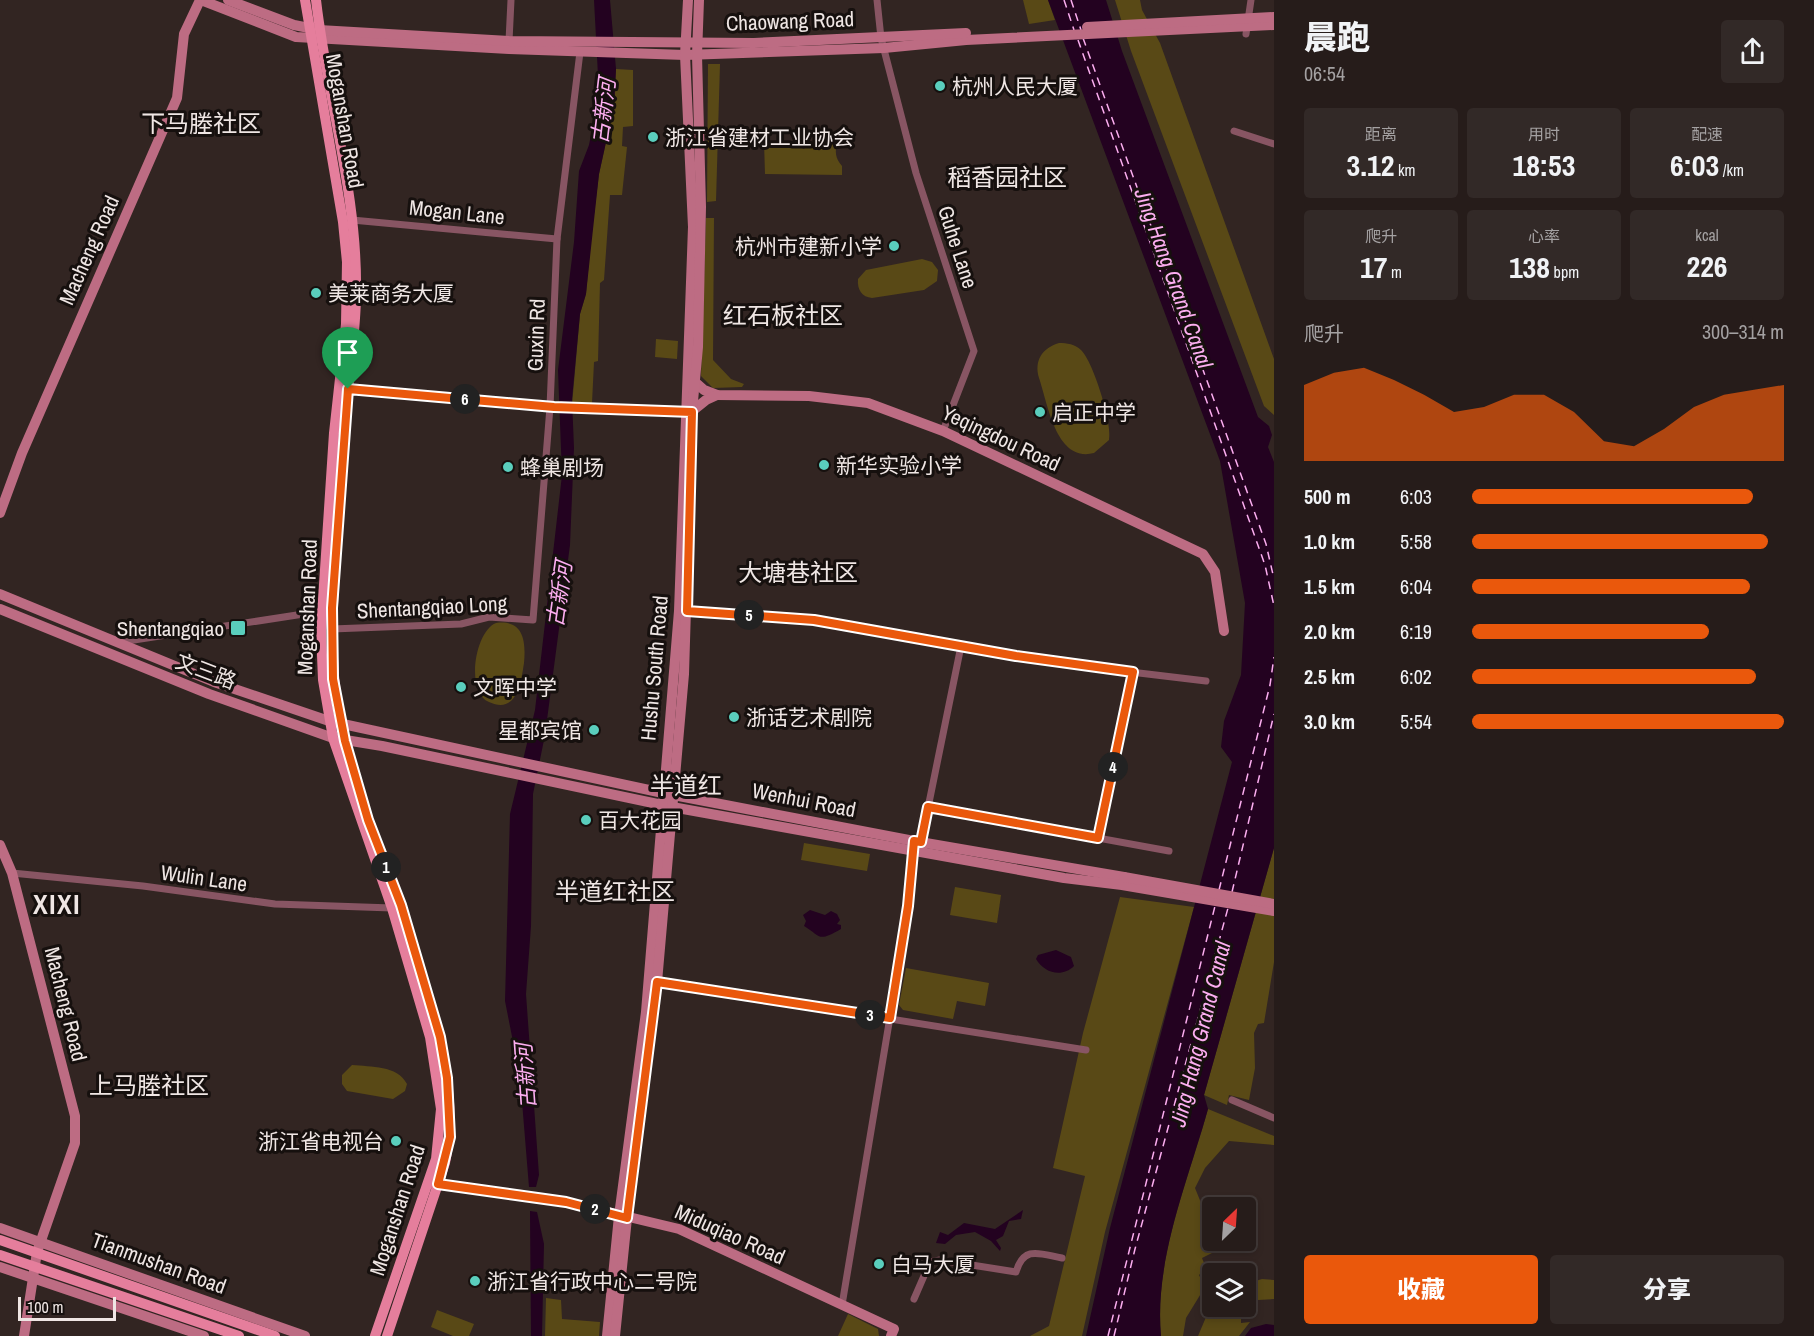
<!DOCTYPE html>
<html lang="zh">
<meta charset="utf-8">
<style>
:root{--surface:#261c1a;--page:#322927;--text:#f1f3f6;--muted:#a4a1a2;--line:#423a39;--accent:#ea580c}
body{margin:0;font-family:"Archivo Narrow","Noto Sans SC",sans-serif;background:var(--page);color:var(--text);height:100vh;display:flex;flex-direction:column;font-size:22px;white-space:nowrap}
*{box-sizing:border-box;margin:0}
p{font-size:20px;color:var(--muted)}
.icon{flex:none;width:33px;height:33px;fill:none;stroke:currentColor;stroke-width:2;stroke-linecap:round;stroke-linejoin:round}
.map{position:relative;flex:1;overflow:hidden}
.drawer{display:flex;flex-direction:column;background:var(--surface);width:540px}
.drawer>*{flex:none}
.needle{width:39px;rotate:25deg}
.buttons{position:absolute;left:1202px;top:1197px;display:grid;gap:12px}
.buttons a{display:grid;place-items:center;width:54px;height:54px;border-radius:6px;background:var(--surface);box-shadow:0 3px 9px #0003,0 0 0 2px var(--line);font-size:30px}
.scale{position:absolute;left:18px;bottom:15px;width:98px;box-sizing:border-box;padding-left:6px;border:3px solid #efe6e4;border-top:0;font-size:16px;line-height:21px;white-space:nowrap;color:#efe6e4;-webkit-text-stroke:4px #16100e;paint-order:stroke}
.pin{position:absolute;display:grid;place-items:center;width:51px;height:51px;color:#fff;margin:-62px -26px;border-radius:50% 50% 50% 0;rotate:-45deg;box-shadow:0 0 6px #0007}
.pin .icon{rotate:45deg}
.km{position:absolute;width:30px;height:30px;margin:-15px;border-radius:50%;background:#222;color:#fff;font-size:16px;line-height:30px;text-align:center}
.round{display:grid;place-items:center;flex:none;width:63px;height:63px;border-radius:6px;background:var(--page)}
.summary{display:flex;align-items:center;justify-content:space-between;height:102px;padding:0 30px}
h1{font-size:33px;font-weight:800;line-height:45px}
.metrics{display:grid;grid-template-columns:repeat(3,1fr);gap:9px;height:102px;padding:6px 30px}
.metrics div{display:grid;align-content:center;border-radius:6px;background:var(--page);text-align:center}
.metrics b{font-size:30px;font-weight:800}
.metrics small{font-size:16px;font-weight:400}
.metrics p{font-size:16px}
.chart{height:168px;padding:12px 30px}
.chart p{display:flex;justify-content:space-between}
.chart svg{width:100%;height:108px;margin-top:6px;fill:var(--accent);opacity:.7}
.button{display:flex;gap:12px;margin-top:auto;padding:12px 30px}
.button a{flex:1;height:69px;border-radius:6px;background:var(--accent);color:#fff;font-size:24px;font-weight:800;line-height:69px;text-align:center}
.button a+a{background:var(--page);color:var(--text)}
ul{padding:0 30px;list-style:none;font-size:20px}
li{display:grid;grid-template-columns:96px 72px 1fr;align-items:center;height:45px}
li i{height:15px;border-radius:8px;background:var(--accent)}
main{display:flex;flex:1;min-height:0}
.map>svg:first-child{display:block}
</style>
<main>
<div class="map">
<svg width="1274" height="1336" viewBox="0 0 1274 1336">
<rect width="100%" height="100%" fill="#322522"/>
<!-- green -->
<g fill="#594916">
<polygon points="1023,0 1048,0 1055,20 1029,24"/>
<polygon points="1115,0 1140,0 1142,10 1160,43 1274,359 1274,415 1264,406 1131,51"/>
<polygon points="708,64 720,64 716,201 707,202"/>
<polygon points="616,69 633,70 633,126 623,127 622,146 627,147 622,195 610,195 604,280 600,283 598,361 594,362 592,403 584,406 572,405 580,314 586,294 591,239 599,174 614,106"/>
<path d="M764,142H789L804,149L809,143L837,142C835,152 835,158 842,166V175L765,174Z"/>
<polygon points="706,218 714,218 713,360 731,379 744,384 742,387 713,388 701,376"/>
<path d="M922,259L932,262L938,270L937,281L924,290L872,298C862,297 857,290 858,279L866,270Z"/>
<polygon points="656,339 678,341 677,359 655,357"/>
<path d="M1059,343C1067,343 1075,344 1081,350C1093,361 1113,425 1109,440L1094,453C1056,463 1048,404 1039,378C1034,361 1042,348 1059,343Z"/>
<path d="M496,623C524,619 526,642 524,663C521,682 517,715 489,702C465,692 475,631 496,623Z"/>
<polygon points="804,843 870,854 867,871 801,860"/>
<polygon points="1274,848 1274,962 1264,1023 1258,1024 1254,1033 1255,1068 1249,1100 1229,1095 1227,1105 1204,1095"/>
<polygon points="955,887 1001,895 997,923 950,915"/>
<polygon points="1120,897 1194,907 1105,1232 1082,1336 1030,1336 1049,1326 1085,1176 1053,1168 1083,1033"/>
<polygon points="906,968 989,983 985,1006 957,1001 953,1019 903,1010 899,1005"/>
<path d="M352,1065C371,1067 397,1065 407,1084L405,1091L393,1099L347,1091L342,1084V1075Z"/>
<path d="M1208,1109L1274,1136V1145L1229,1141L1205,1168L1195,1188L1212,1230V1240L1216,1241L1220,1249L1202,1258L1206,1268L1199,1275L1205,1287L1186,1318L1183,1336H1161C1154,1260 1188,1181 1208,1109Z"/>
<polygon points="1262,1279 1274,1280 1274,1299 1258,1300 1252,1282"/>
<polygon points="1245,1282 1248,1282 1255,1302 1246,1305 1241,1315 1241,1323 1250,1322 1239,1336 1198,1336 1212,1303 1212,1306 1245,1306"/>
<polygon points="546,1298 561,1300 562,1319 600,1322 599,1336 545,1336"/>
<polygon points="437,1310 474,1324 469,1336 453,1336 431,1327"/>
<polygon points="848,1314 878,1329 879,1336 838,1336"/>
</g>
<!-- water -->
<g fill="#230220">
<polygon points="594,0 610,0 616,69 614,106 599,174 586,294 580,314 572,399 574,448 570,545 545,735 533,794 531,926 526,994 539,1175 536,1187 529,1187 520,1077 505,1001 510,814 535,710 562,475 558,370 574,242 579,171 589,145 599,94"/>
<path d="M1048,0H1106L1122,51L1258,417L1269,426L1272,435L1268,447L1274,462V848L1204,1095L1208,1109C1188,1181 1154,1260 1161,1336H1086L1110,1228L1232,762L1221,747L1224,721L1241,675L1245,603L1220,461Z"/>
<path d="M810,910L825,915L831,911L837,914L840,920L837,924L841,925V929C817,943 821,936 804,926L806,921L803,915Z"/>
<path d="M1056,950L1071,957L1074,966C1062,978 1044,973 1036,959L1038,955Z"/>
<polygon points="1023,1210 1021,1219 1009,1221 1003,1236 996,1240 1001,1248 1000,1251 991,1241 975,1232 956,1235 945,1244 936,1243 940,1232 948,1235 964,1223 995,1229"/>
<polygon points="530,1211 537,1212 544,1244 542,1336 531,1336"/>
<polygon points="1266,1324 1274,1325 1274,1336 1245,1336 1251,1328"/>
</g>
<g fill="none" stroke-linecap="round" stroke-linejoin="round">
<!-- ferry -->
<g stroke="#fcaef0" stroke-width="1.5" stroke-dasharray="8 6" stroke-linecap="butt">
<polyline points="1064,0 1074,30"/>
<polyline points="1071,0 1081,30"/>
<polyline points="1083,38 1266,544 1274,579"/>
<polyline points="1078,40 1265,565 1274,606"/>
<polyline points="1219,890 1270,685 1274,657"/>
<polyline points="1232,892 1274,714"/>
<polyline points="1108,1336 1215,906"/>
<polyline points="1114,1336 1135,1249 1228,908"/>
</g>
<!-- street -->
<g stroke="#885563" stroke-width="7">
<polyline points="877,0 881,38 916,173 974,351 943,431"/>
<polyline points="1246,34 1251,0"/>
<polyline points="509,41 511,0"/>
<polyline points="1234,131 1274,144"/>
<polyline points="352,220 557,239"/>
<polyline points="344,389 554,407 684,412"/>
<polyline points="687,611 814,620 1072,665 1206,681"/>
<polyline points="332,629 461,624 489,617 533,620 550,407 557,239 580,52"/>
<polyline points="121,642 323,611"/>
<polyline points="928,807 1169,851"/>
<polyline points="1098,838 1133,672"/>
<polyline points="921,842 961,646"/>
<polyline points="12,873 143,886 275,904 392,908"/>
<polyline points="657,982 1086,1050"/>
<polyline points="1232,1100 1274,1118"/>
<path d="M914,1299L930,1262L940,1260L1016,1272C1024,1245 1040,1254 1062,1258"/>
<polyline points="842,1305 903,939 914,850"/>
</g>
<!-- secondary -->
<g stroke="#bd6c83" stroke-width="10">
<polyline points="201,0 296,37 509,49 685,55 884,48 966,40 1274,25"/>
<polyline points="228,0 294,25 319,30 509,41 754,43 966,33"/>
<polyline points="1087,27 1274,17"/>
<polyline points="695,382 704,390 717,395 809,396 868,403 943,431 1203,554 1215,572 1224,631"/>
<polyline points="691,412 706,400 717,395"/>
<polyline points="0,513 22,453 177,98 184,34 200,0"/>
<polyline points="0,594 214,682 329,721 663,793 914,841 1124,877"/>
<polyline points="0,609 209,694 333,738 382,746 672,807 1064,878 1122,885 1274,911"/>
<polyline points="0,845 12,873 75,1116 75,1143 37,1252 24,1336"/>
<polyline points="429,1183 566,1202 679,1229 894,1329 891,1336"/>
<polyline points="0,1228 305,1336"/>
<polyline points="0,1267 204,1336"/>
<polyline points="607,1336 619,1216 646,1012 679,611 693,227 685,55 688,0"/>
<polyline points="615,1336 627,1218 657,982 684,674 692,412 698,347 701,207 697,55 699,0"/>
</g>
<!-- primary -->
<g stroke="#e57e9c" stroke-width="10">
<polyline points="305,0 343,222 347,262 346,324 334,433 321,630 323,680 333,738 392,908 430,1037 441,1109 436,1159 375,1336"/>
<path d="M316,0C327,97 358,195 356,294C356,326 351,357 348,389C342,448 338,508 335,567C331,625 330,682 344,739C365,822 399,900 424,982C441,1041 458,1102 445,1163L387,1336"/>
<polyline points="0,1240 275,1336"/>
<polyline points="0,1255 239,1336"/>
</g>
<!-- secondary-bridge -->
<polyline stroke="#bd6c83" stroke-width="10" points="1124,877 1274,904"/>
</g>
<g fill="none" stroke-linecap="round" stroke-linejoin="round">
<!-- route casing -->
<g stroke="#fff" stroke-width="12">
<polygon id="route" points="348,389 554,407 692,412 687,611 814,620 1016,656 1133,672 1098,838 928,807 921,842 914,841 908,906 890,1018 657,982 627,1218 566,1202 438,1184 450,1137 447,1078 440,1037 401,905 368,820 345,741 333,679 332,608"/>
</g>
<!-- route -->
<use href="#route" stroke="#ea580c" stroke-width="8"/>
</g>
<!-- markers -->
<g fill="#5acebd" stroke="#16100e" stroke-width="2">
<circle cx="940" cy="86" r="6"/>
<circle cx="653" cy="137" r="6"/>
<circle cx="894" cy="246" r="6"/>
<circle cx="316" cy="293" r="6"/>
<circle cx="1040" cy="412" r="6"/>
<circle cx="824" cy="465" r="6"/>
<circle cx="508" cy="467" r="6"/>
<rect x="230" y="620" width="16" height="16" rx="3"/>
<circle cx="461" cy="687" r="6"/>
<circle cx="734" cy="717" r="6"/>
<circle cx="594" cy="730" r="6"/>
<circle cx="586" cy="820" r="6"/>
<circle cx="396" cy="1141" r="6"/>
<circle cx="879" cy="1264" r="6"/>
<circle cx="475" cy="1281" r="6"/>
</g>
<g text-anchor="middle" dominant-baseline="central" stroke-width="6" stroke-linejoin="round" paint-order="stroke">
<!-- street labels -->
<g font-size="21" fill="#efe6e4" stroke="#16100e">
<text transform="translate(790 21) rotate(-2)">Chaowang Road</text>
<text transform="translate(345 121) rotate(80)">Moganshan Road</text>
<text transform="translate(457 212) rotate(6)">Mogan Lane</text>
<text transform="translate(958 247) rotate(72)">Guhe Lane</text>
<text transform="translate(89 250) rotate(-66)">Macheng Road</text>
<text transform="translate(536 335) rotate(-88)">Guxin Rd</text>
<text transform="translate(1001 438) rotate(25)">Yeqingdou Road</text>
<text transform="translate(307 607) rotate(-88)">Moganshan Road</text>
<text transform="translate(432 607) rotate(-3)">Shentangqiao Long</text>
<text transform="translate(654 668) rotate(-85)">Hushu South Road</text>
<text transform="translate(206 671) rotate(21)">文三路</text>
<text transform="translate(804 800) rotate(11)">Wenhui Road</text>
<text transform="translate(204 878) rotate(8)">Wulin Lane</text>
<text transform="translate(66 1004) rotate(76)">Macheng Road</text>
<text transform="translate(397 1210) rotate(-72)">Moganshan Road</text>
<text transform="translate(730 1234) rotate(24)">Miduqiao Road</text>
<text transform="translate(159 1263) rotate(20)">Tianmushan Road</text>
</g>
<!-- poi labels -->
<g font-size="21" fill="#efe6e4" stroke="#16100e" text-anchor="start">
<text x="952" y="86">杭州人民大厦</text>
<text x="665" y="137">浙江省建材工业协会</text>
<text x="882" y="246" text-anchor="end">杭州市建新小学</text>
<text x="328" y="293">美莱商务大厦</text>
<text x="1052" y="412">启正中学</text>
<text x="836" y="465">新华实验小学</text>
<text x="520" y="467">蜂巢剧场</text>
<text x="224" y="628" text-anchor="end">Shentangqiao</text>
<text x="473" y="687">文晖中学</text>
<text x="746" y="717">浙话艺术剧院</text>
<text x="582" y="730" text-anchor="end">星都宾馆</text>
<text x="598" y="820">百大花园</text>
<text x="384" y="1141" text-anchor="end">浙江省电视台</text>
<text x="891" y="1264">白马大厦</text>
<text x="487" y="1281">浙江省行政中心二号院</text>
</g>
<!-- water labels -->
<g font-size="22" font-style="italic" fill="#fcaef0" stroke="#16100e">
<text transform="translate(603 111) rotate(-83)">古新河</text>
<text transform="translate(1174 278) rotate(70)">Jing Hang Grand Canal</text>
<text transform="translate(559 594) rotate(-82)">古新河</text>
<text transform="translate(1200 1034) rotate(-76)">Jing Hang Grand Canal</text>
<text transform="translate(525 1076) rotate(-94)">古新河</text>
</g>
<!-- quarter labels -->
<g font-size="24" fill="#efe6e4" stroke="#16100e">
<text x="201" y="123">下马塍社区</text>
<text x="1007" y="177">稻香园社区</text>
<text x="783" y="315">红石板社区</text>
<text x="798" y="572">大塘巷社区</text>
<text x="686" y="785">半道红</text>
<text x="615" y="891">半道红社区</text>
<text x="149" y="1085">上马塍社区</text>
</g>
<!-- district labels -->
<g font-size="27" font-weight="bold" letter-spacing="1.5" fill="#efe6e4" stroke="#16100e">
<text x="57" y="904">XIXI</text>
</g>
</g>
</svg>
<div class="buttons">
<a><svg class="needle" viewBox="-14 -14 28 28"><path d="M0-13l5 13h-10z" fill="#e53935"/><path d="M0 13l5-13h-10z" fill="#a4a1a2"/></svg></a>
<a><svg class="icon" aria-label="layers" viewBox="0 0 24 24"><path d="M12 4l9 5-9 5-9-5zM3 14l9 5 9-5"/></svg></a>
</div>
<div class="scale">100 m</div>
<div class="pin" style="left:348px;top:389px;background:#1e9e55"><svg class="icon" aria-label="arrive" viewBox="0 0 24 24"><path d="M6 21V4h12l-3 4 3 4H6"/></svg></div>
<b class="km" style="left:386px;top:867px">1</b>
<b class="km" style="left:595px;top:1209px">2</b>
<b class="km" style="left:870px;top:1015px">3</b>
<b class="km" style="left:1113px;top:767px">4</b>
<b class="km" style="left:749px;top:615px">5</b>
<b class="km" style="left:465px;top:399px">6</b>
</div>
<section class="drawer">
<div class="summary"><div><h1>晨跑</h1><p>06:54</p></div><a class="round"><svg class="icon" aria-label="share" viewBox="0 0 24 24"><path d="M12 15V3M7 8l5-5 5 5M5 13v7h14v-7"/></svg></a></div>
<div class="metrics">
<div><p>距离</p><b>3.12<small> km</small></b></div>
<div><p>用时</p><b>18:53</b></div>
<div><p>配速</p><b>6:03<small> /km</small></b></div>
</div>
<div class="metrics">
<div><p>爬升</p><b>17<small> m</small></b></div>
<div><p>心率</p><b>138<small> bpm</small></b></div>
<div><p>kcal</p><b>226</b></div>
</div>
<div class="chart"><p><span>爬升</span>300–314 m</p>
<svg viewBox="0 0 160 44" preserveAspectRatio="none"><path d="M0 44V13L10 8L20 6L30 11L40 17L50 24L60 22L70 17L80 17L90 24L100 36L110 38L120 31L130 22L140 17L150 15L160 13V44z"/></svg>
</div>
<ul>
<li><b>500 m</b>6:03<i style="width:90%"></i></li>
<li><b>1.0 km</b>5:58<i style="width:95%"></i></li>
<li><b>1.5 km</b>6:04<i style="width:89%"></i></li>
<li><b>2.0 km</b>6:19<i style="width:76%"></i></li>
<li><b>2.5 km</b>6:02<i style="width:91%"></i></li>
<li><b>3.0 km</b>5:54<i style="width:100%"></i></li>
</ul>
<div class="button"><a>收藏</a><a>分享</a></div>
</section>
</main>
